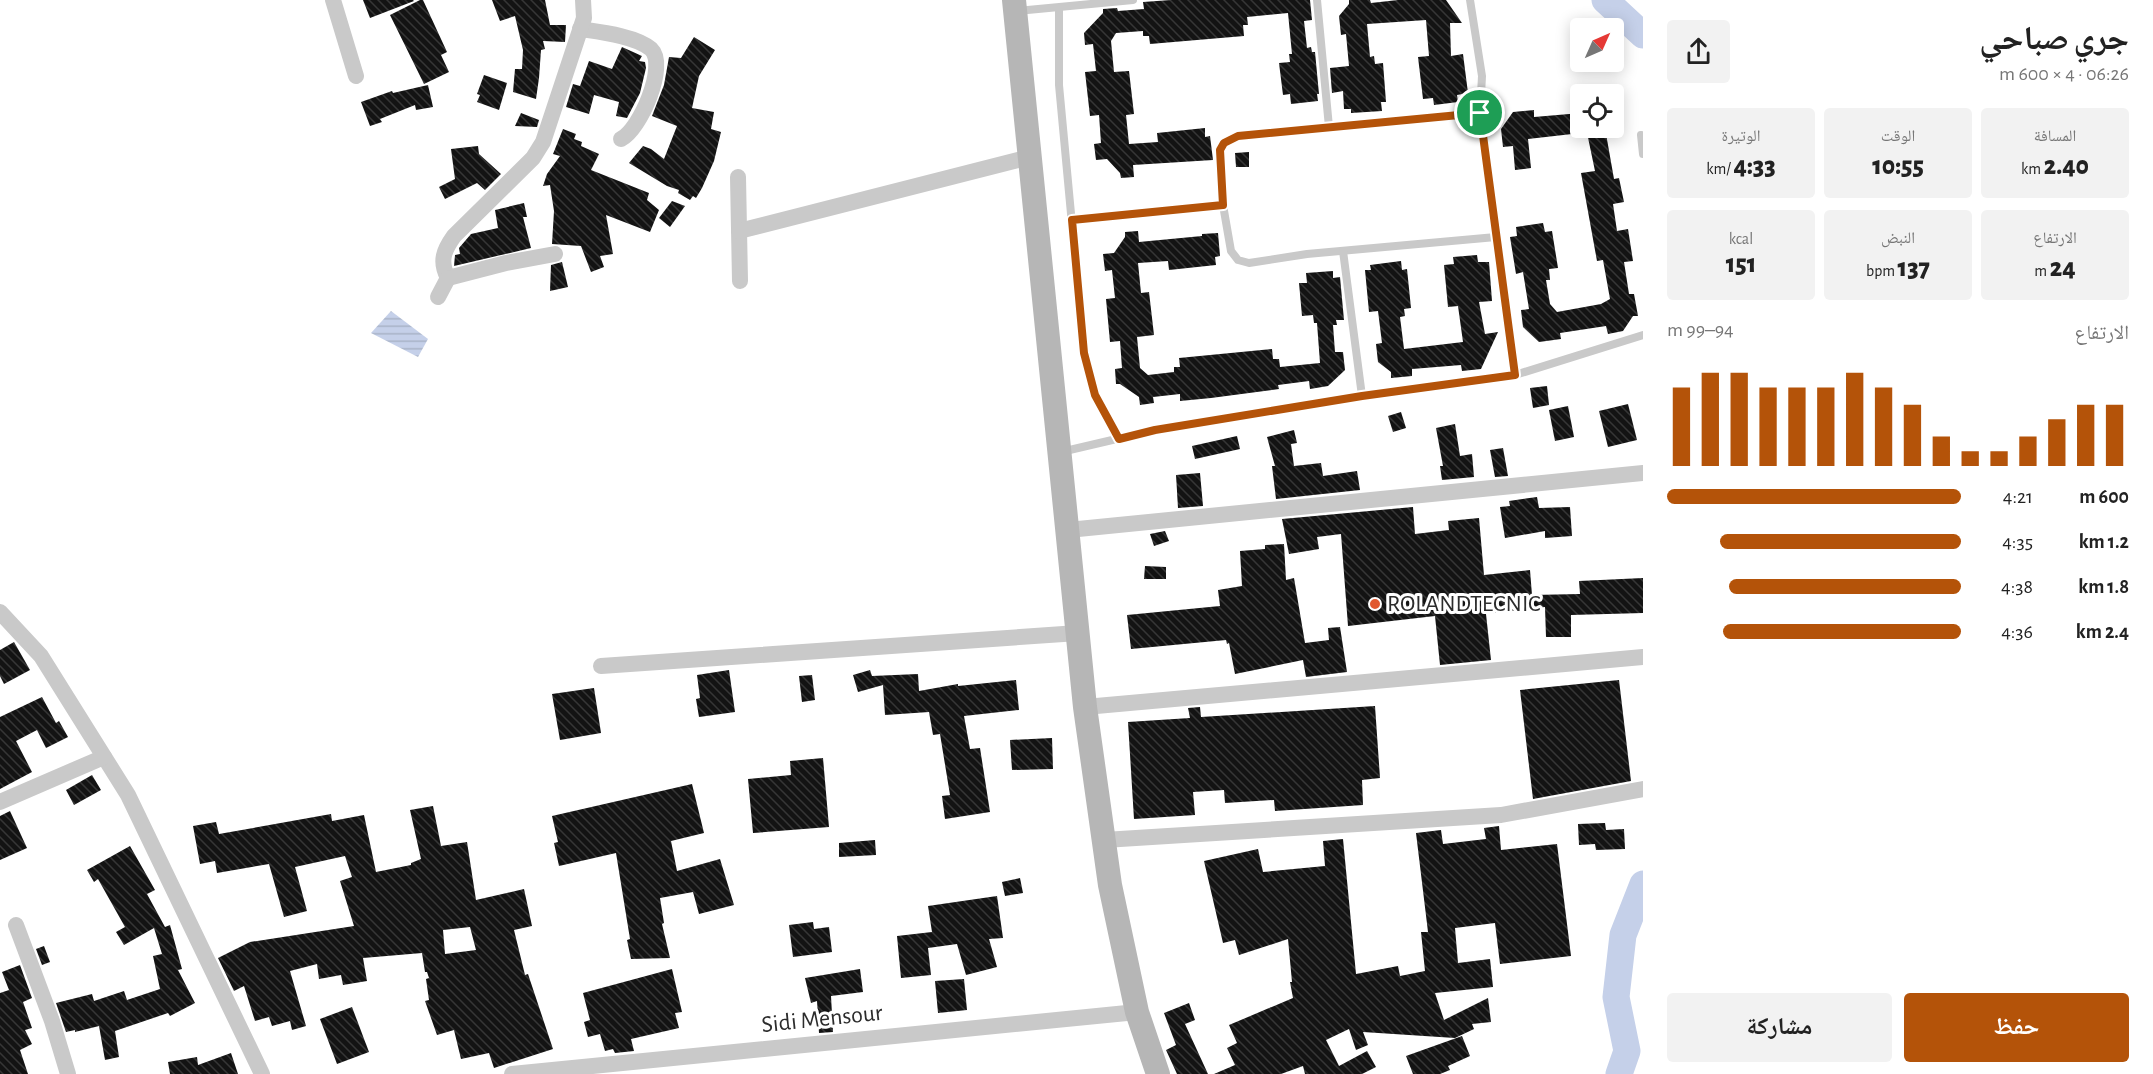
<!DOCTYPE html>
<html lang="ar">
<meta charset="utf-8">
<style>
:root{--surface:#fff;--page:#f2f2f2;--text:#222;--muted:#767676;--accent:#b45309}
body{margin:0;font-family:"Alegreya Sans","Noto Naskh Arabic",sans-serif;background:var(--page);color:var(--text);direction:rtl;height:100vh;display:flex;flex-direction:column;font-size:22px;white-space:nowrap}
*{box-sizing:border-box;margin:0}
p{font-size:20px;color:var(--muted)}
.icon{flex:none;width:33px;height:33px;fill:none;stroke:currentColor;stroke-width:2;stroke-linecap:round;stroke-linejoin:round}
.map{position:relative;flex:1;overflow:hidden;direction:ltr}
.details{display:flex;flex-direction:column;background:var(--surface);width:510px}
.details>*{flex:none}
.needle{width:39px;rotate:45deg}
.buttons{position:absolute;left:1570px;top:18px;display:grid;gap:12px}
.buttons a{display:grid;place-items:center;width:54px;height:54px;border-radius:6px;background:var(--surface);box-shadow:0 3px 15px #0003;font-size:30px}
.pin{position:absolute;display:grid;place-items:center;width:51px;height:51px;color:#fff;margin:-26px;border:3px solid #fff;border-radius:50%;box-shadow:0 2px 6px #0007}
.round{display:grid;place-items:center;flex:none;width:63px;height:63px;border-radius:6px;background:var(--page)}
.overview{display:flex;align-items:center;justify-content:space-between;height:102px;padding:0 24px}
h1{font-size:33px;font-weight:800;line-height:45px}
.figures{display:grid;grid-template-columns:repeat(3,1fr);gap:9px;height:102px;padding:6px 24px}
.figures div{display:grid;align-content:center;border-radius:6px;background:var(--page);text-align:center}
.figures b{font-size:26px;font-weight:800}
.figures small{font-size:16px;font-weight:400}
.figures p{font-size:16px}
.chart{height:168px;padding:12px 24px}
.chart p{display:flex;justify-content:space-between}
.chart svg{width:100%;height:108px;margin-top:6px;stroke:var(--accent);stroke-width:6}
.button{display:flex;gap:12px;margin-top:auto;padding:12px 24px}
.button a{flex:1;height:69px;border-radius:6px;background:var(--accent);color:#fff;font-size:24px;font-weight:800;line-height:69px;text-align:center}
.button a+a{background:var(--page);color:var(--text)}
ul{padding:0 24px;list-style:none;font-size:20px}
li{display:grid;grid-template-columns:96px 72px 1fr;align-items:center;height:45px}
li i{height:15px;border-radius:8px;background:var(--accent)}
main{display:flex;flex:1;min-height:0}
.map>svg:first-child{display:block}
</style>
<main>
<section class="details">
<div class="overview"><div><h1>جري صباحي</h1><p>06:26 · 4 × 600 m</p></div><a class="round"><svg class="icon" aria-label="share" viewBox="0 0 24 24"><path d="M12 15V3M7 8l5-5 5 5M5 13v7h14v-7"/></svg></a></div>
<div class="figures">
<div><p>المسافة</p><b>2.40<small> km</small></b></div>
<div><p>الوقت</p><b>10:55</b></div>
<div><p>الوتيرة</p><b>4:33<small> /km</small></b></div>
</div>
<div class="figures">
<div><p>الارتفاع</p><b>24<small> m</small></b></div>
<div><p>النبض</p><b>137<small> bpm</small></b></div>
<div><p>kcal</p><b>151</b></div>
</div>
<div class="chart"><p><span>الارتفاع</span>94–99 m</p>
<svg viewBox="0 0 160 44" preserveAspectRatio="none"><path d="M5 44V12M15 44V6M25 44V6M35 44V12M45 44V12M55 44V12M65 44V6M75 44V12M85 44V19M95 44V32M105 44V38M115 44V38M125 44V32M135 44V25M145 44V19M155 44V19"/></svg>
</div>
<ul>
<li><b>600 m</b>4:21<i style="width:100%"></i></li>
<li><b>1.2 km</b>4:35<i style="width:82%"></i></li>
<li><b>1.8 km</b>4:38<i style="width:79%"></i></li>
<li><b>2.4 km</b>4:36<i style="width:81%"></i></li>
</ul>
<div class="button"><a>حفظ</a><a>مشاركة</a></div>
</section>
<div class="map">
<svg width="1643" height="1074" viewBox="0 0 1643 1074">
<defs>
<pattern id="water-rules" width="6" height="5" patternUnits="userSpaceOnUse" patternTransform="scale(1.5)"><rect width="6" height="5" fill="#c5d0e9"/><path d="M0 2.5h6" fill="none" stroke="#a9b3c8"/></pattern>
<pattern id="building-back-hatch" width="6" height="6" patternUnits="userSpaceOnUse" patternTransform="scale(1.5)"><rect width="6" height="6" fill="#131313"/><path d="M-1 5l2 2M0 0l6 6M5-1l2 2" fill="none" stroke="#363636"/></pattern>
</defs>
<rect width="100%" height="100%" fill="#fff"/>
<!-- water -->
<polygon fill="url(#water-rules)" points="391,311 428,339 418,357 371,333"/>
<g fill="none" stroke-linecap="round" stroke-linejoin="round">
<!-- river -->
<g stroke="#c5d0e9" stroke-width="27">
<polyline points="1605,0 1643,35"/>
<polyline points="1619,1074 1627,1051 1616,997 1623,935 1643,884"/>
</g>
</g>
<!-- building -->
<g fill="url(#building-back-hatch)" fill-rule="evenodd">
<polygon points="363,0 413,0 414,1 370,18"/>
<polygon points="420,0 423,0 447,52 441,55 449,72 424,84 390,15"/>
<polygon points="492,0 545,0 550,25 566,25 565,42 543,41 545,49 541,50 539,78 536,99 513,92 515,69 522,69 523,50 515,16 500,21"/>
<polygon points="1171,0 1310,0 1312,20 1304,21 1307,48 1311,47 1312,52 1315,52 1319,94 1317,94 1318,101 1291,104 1290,94 1283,95 1279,63 1290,62 1289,54 1292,54 1288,13 1247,17 1248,25 1243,25 1244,36 1150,44 1149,36 1143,36 1143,31 1116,33 1111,41 1114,72 1129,71 1134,114 1126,115 1129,144 1158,142 1157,133 1205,128 1205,137 1210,136 1213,160 1133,165 1134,177 1121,178 1120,173 1107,159 1096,160 1094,144 1101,143 1099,115 1090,116 1085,72 1096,71 1093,44 1085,45 1084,33 1103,13 1103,9 1117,8 1118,11 1144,9 1143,2"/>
<polygon points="1349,0 1370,0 1371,3 1398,0 1446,0 1462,23 1450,23 1451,56 1463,54 1468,93 1457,95 1458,102 1434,105 1433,98 1423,99 1418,57 1429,56 1426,20 1367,24 1370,57 1374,56 1375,64 1383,63 1386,102 1381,102 1382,111 1351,113 1351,109 1344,109 1343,91 1332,93 1330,68 1349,66 1346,34 1341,35 1339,16 1349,4"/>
<polygon points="694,37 715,50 699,76 692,108 714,112 711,129 721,132 714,161 702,188 696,198 693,196 690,200 678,193 679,190 667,186 629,163 643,146 651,149 664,159 677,126 652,116 664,85 669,57 681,58"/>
<polygon points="622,47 642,56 639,61 645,62 646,68 640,93 627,118 616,116 619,102 594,95 589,114 566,107 573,84 580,86 589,61 612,69"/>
<polygon points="484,75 507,83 499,110 477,102 480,95 477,94"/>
<polygon points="428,85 433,107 416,110 415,105 380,119 382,122 370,126 361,102 392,91 393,93"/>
<polygon points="1534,110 1534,117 1581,113 1581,133 1528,139 1531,168 1515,170 1513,146 1503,147 1501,129 1513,112"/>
<polygon points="521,113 539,120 537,127 515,126"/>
<polygon points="1586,128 1605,128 1614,179 1619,178 1624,202 1613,204 1617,231 1628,229 1633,261 1624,262 1629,294 1634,294 1638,316 1633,316 1623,331 1608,334 1606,326 1560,333 1561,339 1539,342 1523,327 1521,310 1529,309 1523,272 1516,274 1510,237 1517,236 1516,227 1543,223 1545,232 1552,231 1558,268 1549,269 1550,280 1546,280 1550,304 1557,312 1601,304 1610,299 1603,260 1597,261 1581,173 1595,171"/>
<polygon points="563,129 576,134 574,139 582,142 581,146 599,154 591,170 649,193 647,200 659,210 650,232 606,215 613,254 600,256 604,267 591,272 581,246 552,244 554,211 550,185 543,186 547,174 560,156 553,154"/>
<polygon points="478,146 479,154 501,174 485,190 477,183 445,199 439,187 455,179 451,149"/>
<polygon points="1249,152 1249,167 1236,167 1235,153"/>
<polygon points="672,201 685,206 670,227 659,218"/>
<polygon points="524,203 527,217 523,217 531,248 454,266 455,255 460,254 459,248 471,234 498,228 495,210"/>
<polygon points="1138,231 1139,242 1202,236 1202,234 1218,233 1220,256 1215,257 1216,265 1169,270 1168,261 1138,263 1141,293 1149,292 1154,335 1137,337 1140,368 1148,375 1174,372 1174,367 1180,367 1179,358 1272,349 1273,359 1279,359 1280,367 1320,363 1317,323 1314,323 1313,315 1302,316 1299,283 1307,283 1306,273 1333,271 1333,278 1340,277 1344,320 1336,320 1337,325 1333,325 1335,352 1343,352 1345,370 1328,386 1310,389 1309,381 1278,385 1279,389 1211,398 1180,401 1180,394 1153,397 1154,403 1140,405 1139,397 1120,384 1116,384 1115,369 1122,368 1120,341 1110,342 1106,299 1115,298 1112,270 1105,271 1103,254 1114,253 1125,237 1125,232"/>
<polygon points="1477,255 1478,262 1489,262 1492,301 1479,302 1485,334 1498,332 1481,369 1462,371 1461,365 1412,369 1412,376 1391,378 1391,372 1378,362 1376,344 1382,343 1378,311 1369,312 1365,270 1371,270 1370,265 1401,261 1402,270 1407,269 1411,308 1404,309 1405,316 1400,317 1404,349 1463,342 1458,306 1448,307 1444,265 1454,264 1453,257"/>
<polygon points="562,262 568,287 550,291 551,265"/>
<polygon points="1547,386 1549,405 1533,408 1530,388"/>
<polygon points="1628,404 1637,440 1608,447 1599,411"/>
<polygon points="1568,406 1574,437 1555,441 1549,410"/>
<polygon points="1401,412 1406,428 1393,432 1388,416"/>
<polygon points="1455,424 1460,456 1472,454 1474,477 1442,480 1440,466 1443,466 1436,428"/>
<polygon points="1294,430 1297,443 1291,444 1294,466 1321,463 1323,476 1357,471 1360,490 1276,499 1272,466 1275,466 1267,437"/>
<polygon points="1237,436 1240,449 1195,459 1192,446"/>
<polygon points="1503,448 1508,476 1495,477 1490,450"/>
<polygon points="1200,473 1203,506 1178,508 1176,475"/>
<polygon points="1537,497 1539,508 1570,507 1572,536 1545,538 1545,531 1505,538 1500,507 1510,506 1509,501"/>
<polygon points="1413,507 1415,534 1449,530 1448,521 1479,518 1484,575 1530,570 1532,595 1580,594 1579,581 1643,578 1643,613 1571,615 1571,637 1546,637 1545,607 1486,614 1491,660 1440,665 1435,616 1348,626 1341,534 1317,537 1319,549 1289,554 1282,519"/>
<polygon points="1165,531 1169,541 1154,546 1150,534"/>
<polygon points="1284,544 1286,580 1294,578 1305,643 1329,640 1328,628 1340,627 1347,672 1306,677 1303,660 1235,674 1229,643 1227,644 1226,640 1131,649 1127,615 1220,606 1218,590 1242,586 1240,551 1265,549 1265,545"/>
<polygon points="1145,566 1166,567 1166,579 1144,579"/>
<polygon points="14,642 30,670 4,684 0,676 0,650"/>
<polygon points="729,670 735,712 699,717 696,699 700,698 697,675"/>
<polygon points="870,670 872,676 918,674 919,691 958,684 958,686 1016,680 1019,710 964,716 970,749 980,748 990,812 945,819 942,796 950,795 940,734 933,735 929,712 885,715 883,685 858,692 853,675"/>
<polygon points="812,675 815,700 802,702 799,676"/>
<polygon points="1619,680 1631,781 1533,799 1520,690"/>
<polygon points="594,688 601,733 560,740 552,694"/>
<polygon points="42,697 56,723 59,721 68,737 46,748 37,730 16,741 32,772 0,789 0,717"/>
<polygon points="1375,706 1380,778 1362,780 1363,805 1275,811 1274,800 1225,803 1224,790 1193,792 1195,815 1134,819 1128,722 1190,718 1188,708 1200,707 1201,717"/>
<polygon points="1052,738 1053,769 1012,770 1010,740"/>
<polygon points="823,758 829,827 753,833 748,779 791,775 790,761"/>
<polygon points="92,775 101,790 74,805 66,790"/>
<polygon points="692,784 704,833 671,841 677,871 720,859 734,905 699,914 693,892 660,898 664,923 662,924 670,958 631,959 627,940 630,939 616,853 559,866 554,843 558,842 552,816"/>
<path d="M433,806L441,846L467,842L476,900L524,889L532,926L514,930L525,975L528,974L553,1049L494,1068L489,1053L461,1059L454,1030L437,1035L425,1001L429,1000L426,979L429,978L427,972H425L422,953L363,958L367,981L343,985L341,975L319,979L317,964L290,971L306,1026L292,1030L290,1021L272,1026L269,1017L255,1021L244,986L234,991L218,958L250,942L354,926L340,881L352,877L345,856L295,867L307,911L284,917L269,864L217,873L215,861L200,864L193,826L216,822L219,834L331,814L332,821L364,815L376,872L411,865V863L421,859L410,810ZM470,927L476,950L445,954L443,930Z"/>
<polygon points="10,811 27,848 0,860 0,816"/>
<polygon points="1605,823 1606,830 1624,829 1625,849 1596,850 1595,844 1579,845 1578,824"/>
<polygon points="1499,826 1501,850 1557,844 1571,956 1500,964 1495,923 1455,928 1458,963 1490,959 1493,987 1435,993 1444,1020 1488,998 1491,1022 1472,1024 1474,1029 1455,1038 1363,1032 1368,1045 1356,1050 1349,1029 1326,1040 1339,1066 1367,1051 1376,1067 1362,1074 1305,1074 1303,1066 1281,1074 1214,1074 1235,1065 1227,1048 1237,1043 1229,1025 1293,998 1290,982 1292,982 1288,939 1239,955 1235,940 1223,943 1204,861 1258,849 1263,872 1325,866 1323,841 1343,839 1356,974 1398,966 1400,976 1425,971 1421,932 1428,932 1416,833 1441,830 1443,844 1486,839 1484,828"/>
<polygon points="875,840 876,855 839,857 839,843"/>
<polygon points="130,846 155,890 147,894 165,927 170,925 182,969 178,970 195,1003 170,1016 168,1013 115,1031 119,1057 105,1060 99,1026 75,1032 75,1030 66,1032 56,1003 92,994 94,1001 124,991 127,1000 160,989 153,956 162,954 154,928 124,945 116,932 125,927 98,879 94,882 87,870"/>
<polygon points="1020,878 1023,893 1005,896 1002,882"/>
<polygon points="997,896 1003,938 989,939 997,967 966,975 957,944 928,948 931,975 901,978 897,936 932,932 928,906"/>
<polygon points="813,922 814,929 829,927 832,952 793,957 789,925"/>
<polygon points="44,946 50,962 42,965 36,949"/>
<polygon points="20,965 32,998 23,1002 32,1028 25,1030 32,1044 20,1050 28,1074 0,1074 0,993 9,990 2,972"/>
<polygon points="672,969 682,1012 675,1013 679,1028 631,1039 634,1051 615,1053 613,1049 605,1051 600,1034 588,1037 584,1022 590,1020 583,993"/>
<polygon points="860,969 863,992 831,996 833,1032 819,1033 817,1001 811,1003 805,978"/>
<polygon points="964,979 967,1010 938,1013 935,981"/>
<polygon points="1189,1003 1195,1020 1185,1024 1208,1074 1177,1074 1166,1050 1176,1045 1164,1013"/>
<polygon points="352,1007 369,1052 337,1064 320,1019"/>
<polygon points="1462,1036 1470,1056 1448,1066 1450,1070 1440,1074 1413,1074 1406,1056"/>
<polygon points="231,1053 238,1074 170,1074 168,1062 197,1057 198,1065"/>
</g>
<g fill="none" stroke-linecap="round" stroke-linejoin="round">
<!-- service -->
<g stroke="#c9c9c9" stroke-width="8">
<polyline points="1317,0 1329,127"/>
<polyline points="1470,0 1482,76 1480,113 1515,375"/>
<polyline points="1059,8 1059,85 1084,353 1095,395 1119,439"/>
<polyline points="1017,11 1133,0"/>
<polyline points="1480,113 1238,136 1224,143 1220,150 1223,205 1231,251 1238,260 1249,263 1307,254 1496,237"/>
<polyline points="1641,135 1643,154"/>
<polyline points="1072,220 1223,205"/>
<polyline points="1343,251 1362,396"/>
<polyline points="1061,452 1155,430 1362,396 1515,375 1643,335"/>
</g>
<!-- minor -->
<g stroke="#c9c9c9" stroke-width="16">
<polyline points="333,0 356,76"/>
<path d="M580,29C600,32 636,36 651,49C668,65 640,130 621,139"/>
<polyline points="738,177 740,281"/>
<polyline points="739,231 1030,157"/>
<path d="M555,254L506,263L448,278C439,261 444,250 454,236L533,158L543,142L584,18L583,0"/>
<polyline points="438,297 448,278"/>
<polyline points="1068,530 1643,473"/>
<polyline points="0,612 41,656 128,795 262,1074"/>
<polyline points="601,666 1078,633"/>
<polyline points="1085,707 1643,657"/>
<polyline points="0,802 104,757"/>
<polyline points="1104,840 1501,815 1643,789"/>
<polyline points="16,925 52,1021 68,1074"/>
<polyline points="512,1074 1137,1012"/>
</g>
<!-- secondary -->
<polyline stroke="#b6b6b6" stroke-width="24" points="1014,0 1085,707 1110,885 1137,1012 1158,1074"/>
</g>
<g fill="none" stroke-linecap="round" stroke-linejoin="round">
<!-- route casing -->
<g stroke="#fff" stroke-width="12">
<polygon id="route" points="1480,113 1515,375 1362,396 1155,430 1119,439 1095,395 1084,353 1072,220 1223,205 1220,150 1224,143 1238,136"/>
</g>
<!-- route -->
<use href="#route" stroke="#b45309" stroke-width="8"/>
</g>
<!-- markers -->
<circle fill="#e15930" stroke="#fff" stroke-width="2" cx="1375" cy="604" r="6"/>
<g text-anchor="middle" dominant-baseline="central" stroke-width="6" stroke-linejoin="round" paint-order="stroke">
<!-- poi labels -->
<g font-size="24" fill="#2c2c2c" stroke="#fff" text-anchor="start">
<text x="1387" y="604">ROLANDTECNIC</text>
</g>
<!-- street labels -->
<g font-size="24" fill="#2c2c2c" stroke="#fff">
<text transform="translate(822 1019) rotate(-6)">Sidi Mensour</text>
</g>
</g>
</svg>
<div class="buttons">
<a><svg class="needle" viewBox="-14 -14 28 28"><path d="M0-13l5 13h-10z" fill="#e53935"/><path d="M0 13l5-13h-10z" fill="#767676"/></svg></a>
<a><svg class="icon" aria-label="locate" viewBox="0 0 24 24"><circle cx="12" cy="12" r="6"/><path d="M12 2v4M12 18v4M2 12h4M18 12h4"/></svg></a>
</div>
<div class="pin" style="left:1480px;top:113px;background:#1e9e55"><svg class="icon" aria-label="arrive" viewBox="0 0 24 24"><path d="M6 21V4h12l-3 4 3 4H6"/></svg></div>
</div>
</main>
